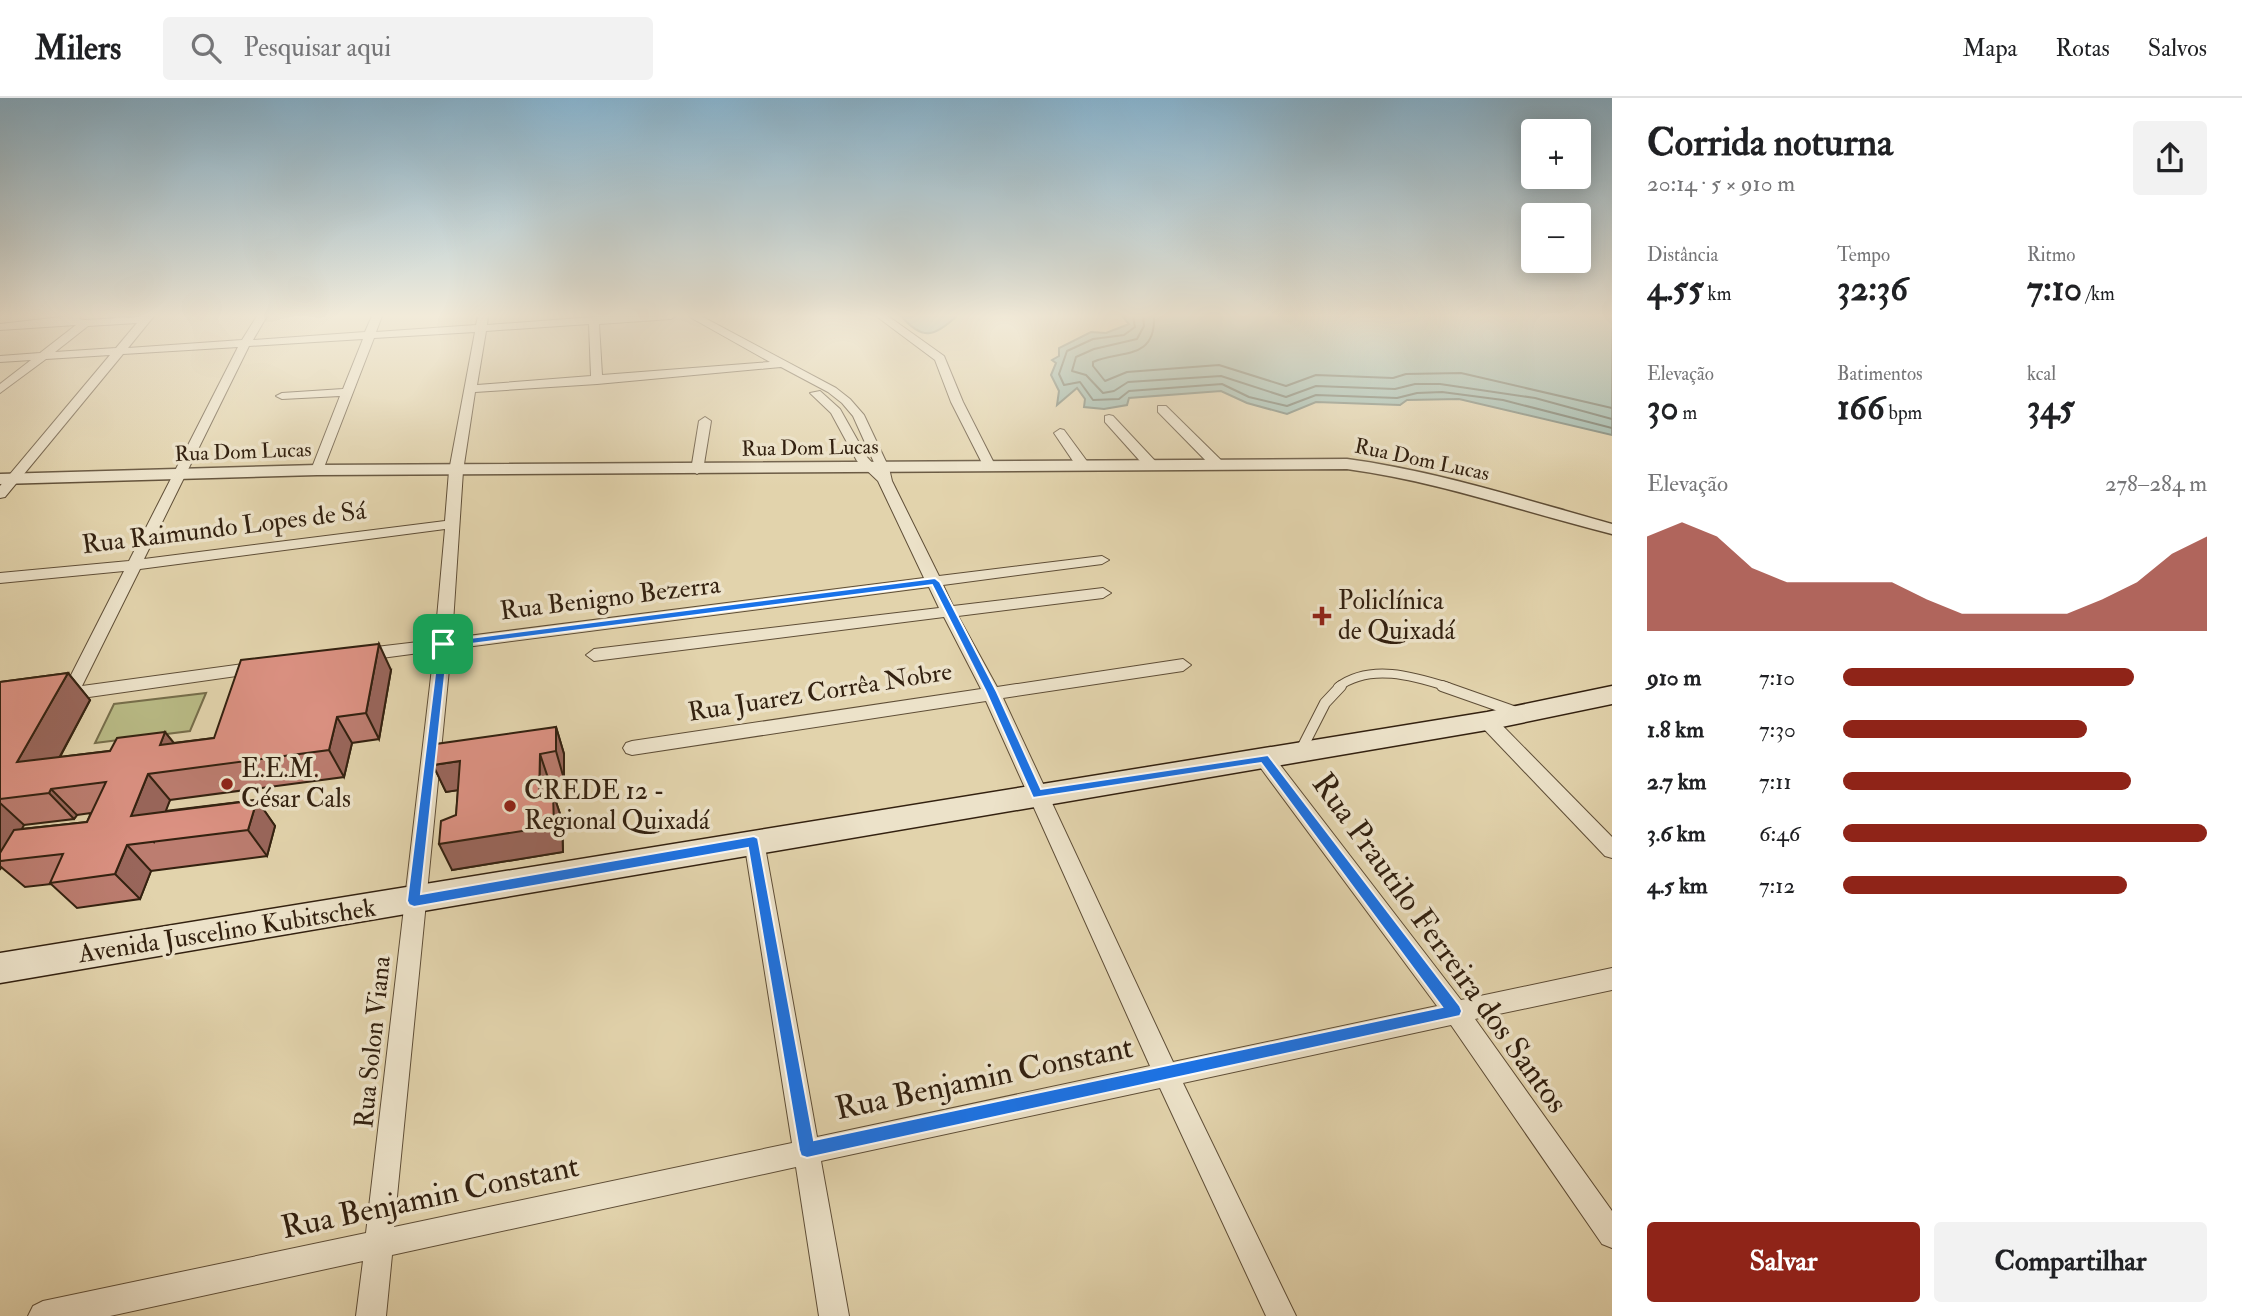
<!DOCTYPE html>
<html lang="pt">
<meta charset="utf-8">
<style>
:root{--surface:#fff;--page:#f2f2f2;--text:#202124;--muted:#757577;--line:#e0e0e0;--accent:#8f2418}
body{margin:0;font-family:"IM FELL Double Pica",serif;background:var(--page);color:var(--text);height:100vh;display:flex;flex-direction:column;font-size:26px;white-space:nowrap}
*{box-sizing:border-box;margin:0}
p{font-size:23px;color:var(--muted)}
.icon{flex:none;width:38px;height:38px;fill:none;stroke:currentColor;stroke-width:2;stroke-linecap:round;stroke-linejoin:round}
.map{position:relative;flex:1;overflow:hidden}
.drawer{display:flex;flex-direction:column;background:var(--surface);width:630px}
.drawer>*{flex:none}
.tools{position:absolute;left:1521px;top:21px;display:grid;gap:14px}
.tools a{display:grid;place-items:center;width:70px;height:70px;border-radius:7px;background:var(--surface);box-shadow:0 4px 18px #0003;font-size:35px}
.pin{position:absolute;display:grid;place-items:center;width:60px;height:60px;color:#fff;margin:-30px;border-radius:14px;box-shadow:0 4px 10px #0006}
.round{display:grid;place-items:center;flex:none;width:74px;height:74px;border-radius:7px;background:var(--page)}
.overview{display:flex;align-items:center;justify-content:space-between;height:119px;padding:0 35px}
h1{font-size:38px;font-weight:800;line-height:52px}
.stats{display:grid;grid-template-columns:repeat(3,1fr);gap:10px;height:119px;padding:7px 35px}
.stats div{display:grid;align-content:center}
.stats b{font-size:35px;font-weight:800}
.stats small{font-size:19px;font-weight:400}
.stats p{font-size:19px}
.chart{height:196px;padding:14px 35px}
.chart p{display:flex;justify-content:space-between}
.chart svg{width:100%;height:126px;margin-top:7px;fill:var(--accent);opacity:.7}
.cta{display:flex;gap:14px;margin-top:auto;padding:14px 35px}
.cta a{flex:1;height:80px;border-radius:7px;background:var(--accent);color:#fff;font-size:28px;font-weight:800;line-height:80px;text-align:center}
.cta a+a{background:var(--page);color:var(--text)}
ul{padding:0 35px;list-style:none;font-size:23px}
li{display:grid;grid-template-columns:112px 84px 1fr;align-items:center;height:52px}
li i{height:18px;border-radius:9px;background:var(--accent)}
header{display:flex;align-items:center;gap:42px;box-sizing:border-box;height:98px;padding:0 35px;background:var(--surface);border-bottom:2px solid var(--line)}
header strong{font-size:33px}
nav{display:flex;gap:38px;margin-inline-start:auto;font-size:24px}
.search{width:490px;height:63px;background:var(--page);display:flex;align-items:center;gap:18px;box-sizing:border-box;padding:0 24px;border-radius:7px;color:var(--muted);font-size:26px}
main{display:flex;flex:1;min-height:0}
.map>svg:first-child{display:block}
</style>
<header>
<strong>Milers</strong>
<div class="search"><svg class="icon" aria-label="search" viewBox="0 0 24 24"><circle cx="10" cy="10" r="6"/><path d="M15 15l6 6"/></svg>Pesquisar aqui</div>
<nav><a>Mapa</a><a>Rotas</a><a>Salvos</a></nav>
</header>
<main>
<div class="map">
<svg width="1612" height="1218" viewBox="0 0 1612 1218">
<rect width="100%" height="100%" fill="#e2d3ac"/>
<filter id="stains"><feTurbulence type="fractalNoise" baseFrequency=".00286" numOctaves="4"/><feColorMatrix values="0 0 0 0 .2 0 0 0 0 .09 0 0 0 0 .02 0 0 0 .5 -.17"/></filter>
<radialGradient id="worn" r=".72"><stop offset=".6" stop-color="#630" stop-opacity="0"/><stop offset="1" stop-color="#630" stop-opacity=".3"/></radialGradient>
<!-- green -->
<polygon fill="#b9bb86" stroke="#766e4b" stroke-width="2" points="206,595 190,633 95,645 114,606"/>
<!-- water -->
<g fill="#95b7ae" stroke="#6e7b6f" stroke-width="2">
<path d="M901,218H957C934,239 923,243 901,218Z"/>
<polygon points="1122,218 1612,218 1612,337 1459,301 1407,302 1400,307 1316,304 1287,316 1247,305 1221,293 1129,300 1127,307 1104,311 1084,309 1085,301 1077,290 1057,307 1059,293 1051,277 1056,265 1052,262 1059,258 1059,250 1091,234 1106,235 1129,226"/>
</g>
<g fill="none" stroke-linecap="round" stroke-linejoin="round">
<!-- shore -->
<g stroke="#646c5f" stroke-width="2">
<polyline points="1133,218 1135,229 1124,237 1093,241 1067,253 1059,276 1064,287 1080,284 1093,302 1119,301 1129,293 1222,286 1249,299 1287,308 1316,297 1397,300 1417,295 1442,294 1503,302 1612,330"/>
<polyline points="1143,218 1144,228 1137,241 1094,251 1076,259 1072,273 1086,277 1103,295 1114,293 1128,284 1221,278 1286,299 1316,288 1395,291 1415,286 1440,286 1535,300 1612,321"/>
<path d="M1154,218C1156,263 1120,252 1093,264V268L1105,283L1127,274L1219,267L1286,288L1316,277L1393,280L1406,276L1461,275L1612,310"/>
</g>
<!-- service-far1 casing -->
<g stroke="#5f4e37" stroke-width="10">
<path id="service-far1" d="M1338,589C1370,565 1413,578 1448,589"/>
</g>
<!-- service casing -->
<g stroke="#5f4e37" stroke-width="12">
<g id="service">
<polyline points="1442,588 1513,613"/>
<polyline points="1300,654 1325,605 1341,588"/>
</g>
</g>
<!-- minor casing -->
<g stroke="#5f4e37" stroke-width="2">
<g id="minor">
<path d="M70,218H81L79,221L85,222L154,218L128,250L242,242L257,218H267L253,242L365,234L372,218H382L376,234L476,227L478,218H488L487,227L594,219L676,218L671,221L599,226L602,277L770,264L688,218H701L836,290L850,301L864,317L889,370L892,383L939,478L1102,458L1109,462L1102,466L943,487L953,508L1103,490L1111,495L1103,500L958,518L997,589L1183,561L1191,567L1183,573L1003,600L1173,964L1437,908L1257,665L1255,660L1257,655H1271L1461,902L1612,870V892L1475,921L1612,1113V1150L1602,1146L1451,927L1183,985L1296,1218H1266L1160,990L821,1063L849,1218H819L796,1069L392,1157L386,1218H356L363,1163L110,1218H28L33,1208L43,1203L366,1135L434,553L359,563L351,557L359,551L435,542L445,431L140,471L82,588L258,564L264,566L266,570L264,574L61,603L55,601L52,597L55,593L64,591L124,473L0,485V475L129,463L238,249L123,256L5,399L0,400V388L110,257L46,261L0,295V286L31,262L0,264V258L40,255L76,227L0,232V226ZM137,225L116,250L55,254L88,228ZM589,226L591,278L477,287L486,233ZM475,234L449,373L445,423L144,461L249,248L363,241L343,291L282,295L276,298L282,301L340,298L311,372L317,376L323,372L374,240ZM781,269L828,294L842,305L853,318L876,369L867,359L840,311L820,293L810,295L831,315L857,363L878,383L924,480L452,540L463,373L475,294L597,286ZM929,489L939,510L594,551L586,557L594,563L944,519L981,591L632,643L626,645L623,650L626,655L632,657L986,603L1150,968L817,1039L764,743L761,737L754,735L747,737L744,743L792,1045L394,1129L451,551Z"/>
<polygon points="876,218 888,218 944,258 963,304 996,369 995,372 985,372 984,369 951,304 935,262"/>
<polygon points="1158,308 1166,308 1224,365 1224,371 1214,371 1158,314"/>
<polygon points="1109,317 1113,318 1158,366 1158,372 1148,372 1105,324 1105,318"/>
<polygon points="705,319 711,323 703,372 697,376 691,372 699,323"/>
<polygon points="1060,331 1064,332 1089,366 1089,372 1079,372 1054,335"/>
<polygon points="1487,617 1493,618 1612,739 1612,760 1605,758 1481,628 1478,623 1481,618"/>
</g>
</g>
<!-- tertiary casing -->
<g stroke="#5f4e37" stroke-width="3">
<path id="tertiary" d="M1347,361C1437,373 1525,402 1612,426V436C1524,414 1437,383 1347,371L317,377L0,386V376L317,367Z"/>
</g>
<!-- secondary casing -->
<g stroke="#332110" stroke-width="3">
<polygon id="secondary" points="1612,588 1612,606 1487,632 0,885 0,855 1487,614"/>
</g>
<!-- service-far1 -->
<use href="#service-far1" stroke="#ece2c9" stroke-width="8"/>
<!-- service -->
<use href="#service" stroke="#ece2c9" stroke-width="10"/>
<!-- minor -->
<use href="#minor" fill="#ece2c9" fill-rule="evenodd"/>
<!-- tertiary -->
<use href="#tertiary" fill="#ece2c9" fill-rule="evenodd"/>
<!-- secondary -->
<use href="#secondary" fill="#ece2c9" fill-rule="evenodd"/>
</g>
<!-- wall -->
<g fill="#bc7d70" stroke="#332110" stroke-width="2" fill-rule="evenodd">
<path d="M391,572L379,641L352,645L344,679L170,702L165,713L257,702L275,728L267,758L151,773L140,801L77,810L51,786L25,789L1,769L0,772V584L68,575L90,602L60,659L214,640ZM91,715L87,724L21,731L24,727L74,721L77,717Z"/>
<polygon points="556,629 564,656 564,681 549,683 549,697 553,695 562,722 563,754 452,772 458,692 446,694 433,667"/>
</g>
<!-- shaded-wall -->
<g fill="#99665b" stroke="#332110" stroke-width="2">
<polygon points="379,546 391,572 379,641 366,615"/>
<polygon points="68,575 90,602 43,690 17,664"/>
<polygon points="337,619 352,645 344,679 329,652"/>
<polygon points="556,629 564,656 564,681 556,653"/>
<polygon points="165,634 186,660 160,647"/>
<polygon points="540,656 549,683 549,728 539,701"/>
<polygon points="460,663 472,690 446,694 433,667"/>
<polygon points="148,676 170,702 154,744 131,718"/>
<polygon points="51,691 77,717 74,721 49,695"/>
<polygon points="553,695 562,722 563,754 452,772 439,746"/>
<polygon points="257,702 275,728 267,758 248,732"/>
<polygon points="0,705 24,727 5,762 0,763"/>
<polygon points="127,747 151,773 140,801 115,776"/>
</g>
<!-- building -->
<g fill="#db9182" stroke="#332110" stroke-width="2">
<polygon points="379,546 366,615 337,619 329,652 148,676 131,718 257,702 248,732 127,747 115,776 50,785 63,756 0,763 0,755 14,732 87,724 106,684 51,691 49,695 0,701 0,584 68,575 17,664 110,653 117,640 165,634 160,647 214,640 241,562"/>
<polygon points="556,629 556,653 540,656 539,701 553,695 554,728 439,746 441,723 456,717 460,663 433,667 436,646"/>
</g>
<!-- sky -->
<linearGradient id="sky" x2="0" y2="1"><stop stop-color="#87b5d1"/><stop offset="0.56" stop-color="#f2ebda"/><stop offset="1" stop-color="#f2ebda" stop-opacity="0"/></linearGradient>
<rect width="1612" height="389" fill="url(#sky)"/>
<!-- route -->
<path fill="#1a73e8" stroke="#fff" stroke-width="2" fill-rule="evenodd" d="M935,480L940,484L997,594L1041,691L1268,657L1460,908L1462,913L1460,918L807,1060L801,1058L799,1052L748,750L414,809L409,807L407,803L439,544ZM932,487L986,594L1033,700L1261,665L1442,909L814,1042L758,740L754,738L421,796L448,549Z"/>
<!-- markers -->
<g fill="#8f2418" stroke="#ece2c9" stroke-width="2.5">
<path d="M1318.5 507.5h7v7h7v7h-7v7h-7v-7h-7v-7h7z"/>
<circle cx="227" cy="686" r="7"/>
<circle cx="510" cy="708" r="7"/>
</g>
<g text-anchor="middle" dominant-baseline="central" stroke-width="7" stroke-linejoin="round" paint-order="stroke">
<!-- far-street labels -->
<g font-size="21" fill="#332110" stroke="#ece2c9">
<text transform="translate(810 350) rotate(-1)">Rua Dom Lucas</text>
<text transform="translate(243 354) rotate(-2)">Rua Dom Lucas</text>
<text transform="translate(1422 362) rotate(12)">Rua Dom Lucas</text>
</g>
<!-- street labels -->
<g font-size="26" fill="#332110" stroke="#ece2c9">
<text transform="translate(224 430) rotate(-7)">Rua Raimundo Lopes de Sá</text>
<text transform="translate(610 500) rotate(-7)">Rua Benigno Bezerra</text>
<text transform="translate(820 594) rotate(-9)">Rua Juarez Corrêa Nobre</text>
<text transform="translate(227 833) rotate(-9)">Avenida Juscelino Kubitschek</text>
<text transform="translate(373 944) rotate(-84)">Rua Solon Viana</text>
</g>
<!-- poi labels -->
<g font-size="26" fill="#332110" stroke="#ece2c9" text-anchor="start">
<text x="1338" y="503">Policlínica<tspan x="1338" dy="30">de Quixadá</tspan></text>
<text x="241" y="671">E.E.M.<tspan x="241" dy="30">César Cals</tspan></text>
<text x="524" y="693">CREDE 12 -<tspan x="524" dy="30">Regional Quixadá</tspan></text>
</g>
<!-- near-street labels -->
<g font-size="32" fill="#332110" stroke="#ece2c9">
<text transform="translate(1440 845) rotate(54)">Rua Prautilo Ferreira dos Santos</text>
<text transform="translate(984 980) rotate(-12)">Rua Benjamin Constant</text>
<text transform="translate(430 1099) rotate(-12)">Rua Benjamin Constant</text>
</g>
</g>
<rect width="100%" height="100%" filter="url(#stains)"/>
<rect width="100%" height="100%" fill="url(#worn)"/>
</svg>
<div class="tools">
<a>+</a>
<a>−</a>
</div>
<div class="pin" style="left:443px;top:546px;background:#1e9e55"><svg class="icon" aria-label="arrive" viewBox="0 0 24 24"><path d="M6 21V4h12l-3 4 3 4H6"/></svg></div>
</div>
<section class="drawer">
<div class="overview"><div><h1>Corrida noturna</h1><p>20:14 · 5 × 910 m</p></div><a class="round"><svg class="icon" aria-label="share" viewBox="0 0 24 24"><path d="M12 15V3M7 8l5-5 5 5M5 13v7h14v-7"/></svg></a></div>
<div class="stats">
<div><p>Distância</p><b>4.55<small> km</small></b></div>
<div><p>Tempo</p><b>32:36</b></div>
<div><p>Ritmo</p><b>7:10<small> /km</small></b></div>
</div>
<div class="stats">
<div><p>Elevação</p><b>30<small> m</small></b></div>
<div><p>Batimentos</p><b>166<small> bpm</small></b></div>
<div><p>kcal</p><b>345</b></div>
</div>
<div class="chart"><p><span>Elevação</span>278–284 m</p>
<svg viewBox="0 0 160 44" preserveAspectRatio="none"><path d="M0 44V11L10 6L20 11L30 22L40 27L50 27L60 27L70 27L80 33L90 38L100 38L110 38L120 38L130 33L140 27L150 17L160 11V44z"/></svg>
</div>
<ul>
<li><b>910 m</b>7:10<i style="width:80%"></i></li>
<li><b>1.8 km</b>7:30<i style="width:67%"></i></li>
<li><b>2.7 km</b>7:11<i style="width:79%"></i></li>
<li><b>3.6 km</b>6:46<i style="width:100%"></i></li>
<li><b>4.5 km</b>7:12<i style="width:78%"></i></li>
</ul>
<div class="cta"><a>Salvar</a><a>Compartilhar</a></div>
</section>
</main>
